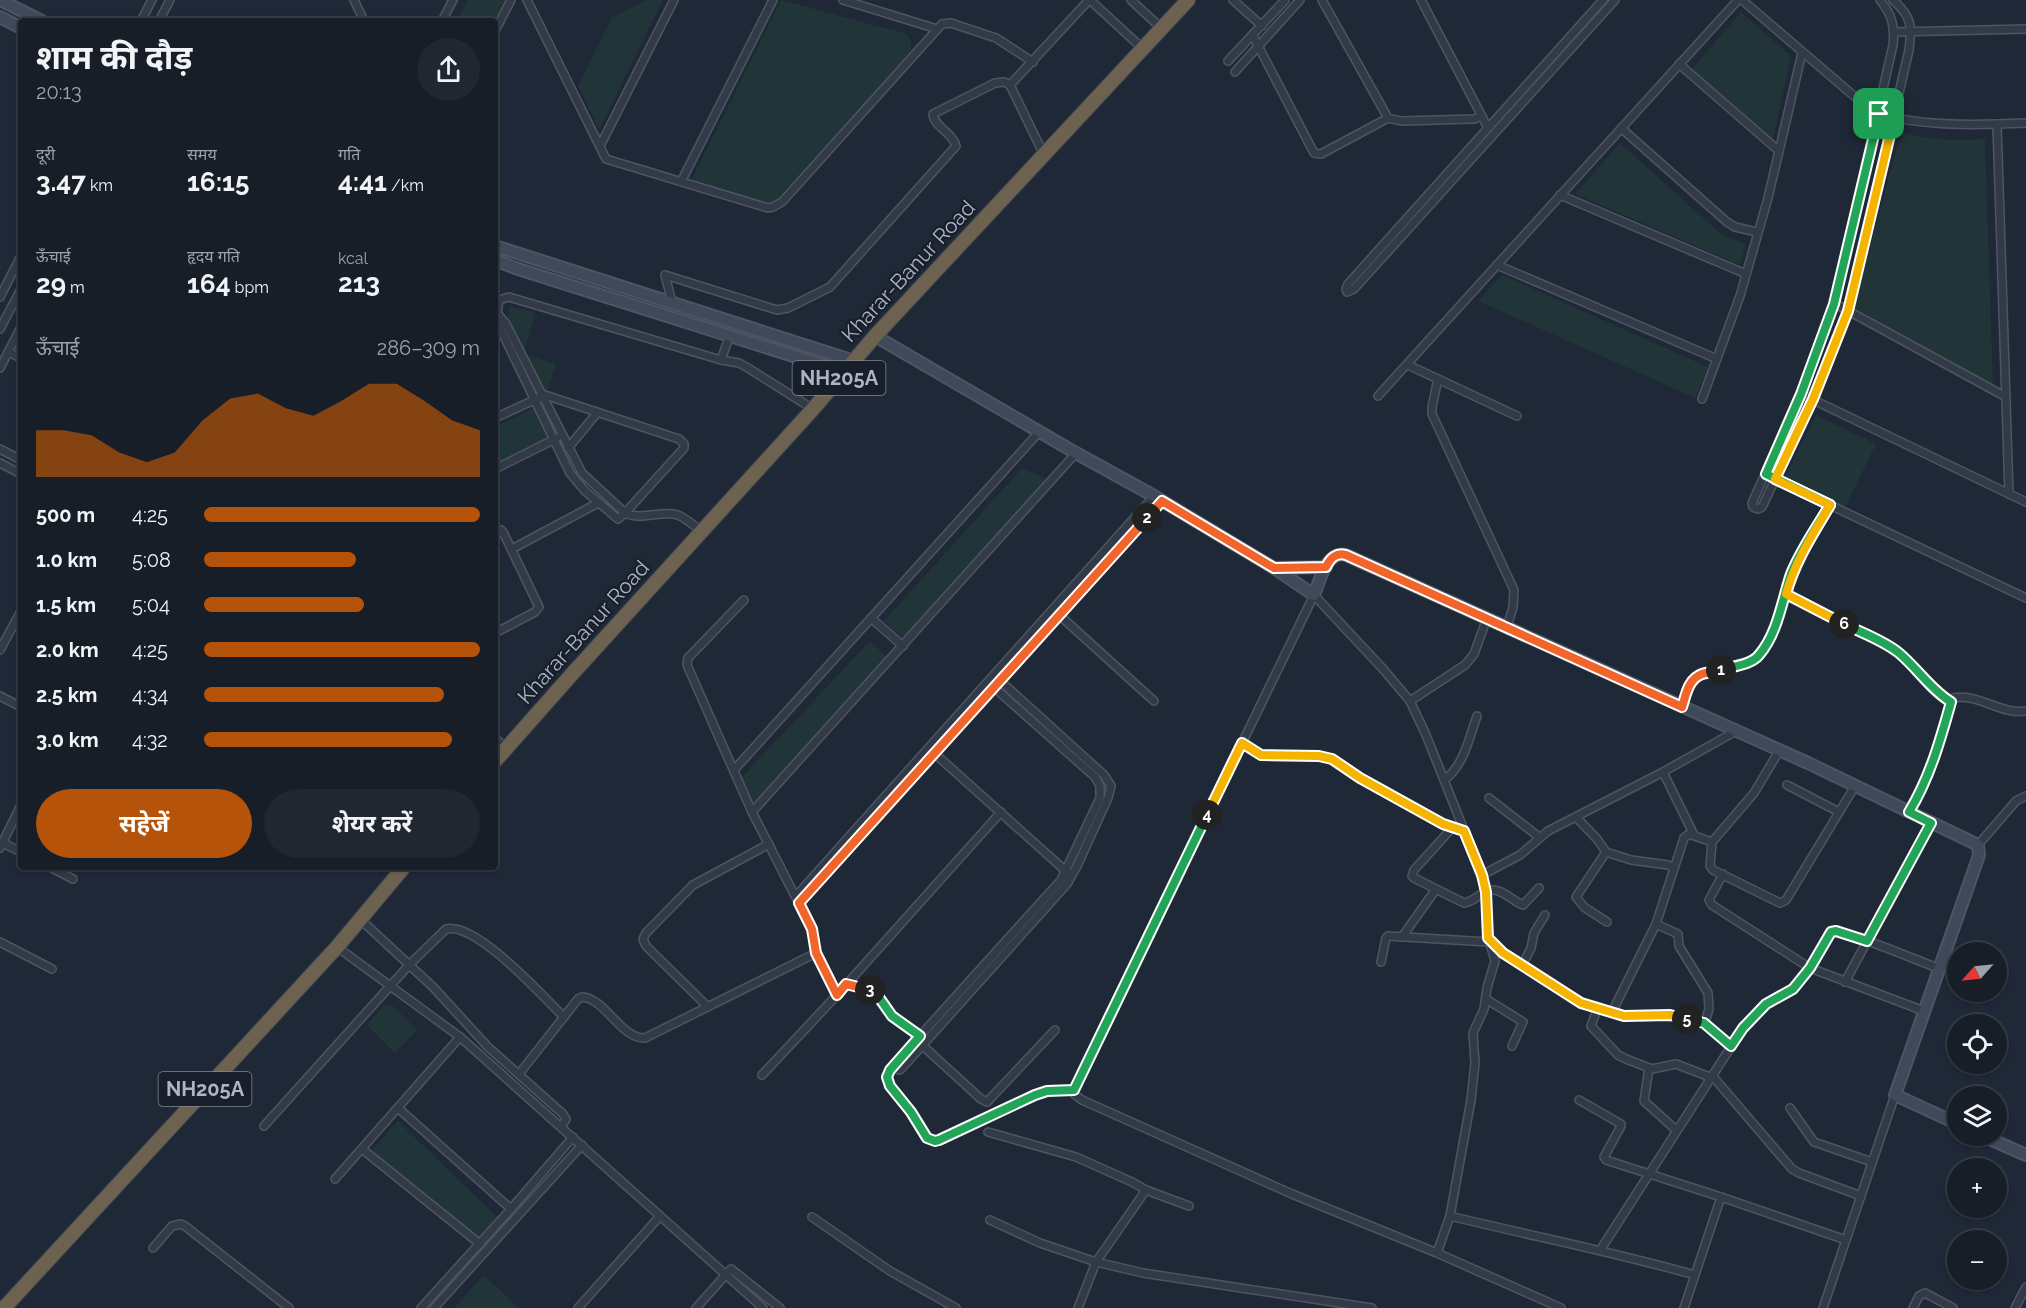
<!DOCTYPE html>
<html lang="hi">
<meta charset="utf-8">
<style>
:root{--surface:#171e28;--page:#202730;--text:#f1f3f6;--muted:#9ea2a8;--line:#363c45;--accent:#b45309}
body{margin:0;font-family:Raleway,"Noto Sans Devanagari",sans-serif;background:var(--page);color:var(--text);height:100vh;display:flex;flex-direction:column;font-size:22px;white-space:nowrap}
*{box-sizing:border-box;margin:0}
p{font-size:20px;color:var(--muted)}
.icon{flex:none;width:33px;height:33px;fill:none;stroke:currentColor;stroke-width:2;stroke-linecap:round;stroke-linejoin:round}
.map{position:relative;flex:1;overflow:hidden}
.sheet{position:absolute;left:18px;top:18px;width:480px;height:852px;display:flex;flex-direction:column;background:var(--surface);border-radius:6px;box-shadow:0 2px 4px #0004,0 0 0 2px var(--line)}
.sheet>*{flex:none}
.needle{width:39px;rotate:243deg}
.tools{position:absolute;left:1947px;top:942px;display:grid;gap:12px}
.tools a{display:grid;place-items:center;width:60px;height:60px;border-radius:50%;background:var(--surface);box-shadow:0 2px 4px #0004,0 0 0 2px var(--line);font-size:30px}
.pin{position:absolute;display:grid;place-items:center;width:51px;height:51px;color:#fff;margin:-26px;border-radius:12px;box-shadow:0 3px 9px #0006}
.km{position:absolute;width:30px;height:30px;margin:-15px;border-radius:50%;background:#222;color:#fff;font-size:16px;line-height:30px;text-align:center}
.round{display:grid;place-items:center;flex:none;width:63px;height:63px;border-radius:32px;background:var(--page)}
.overview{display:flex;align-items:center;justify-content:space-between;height:102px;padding:0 18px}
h1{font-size:33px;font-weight:700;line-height:45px}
.stats{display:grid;grid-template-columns:repeat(3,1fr);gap:9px;height:102px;padding:6px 18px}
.stats div{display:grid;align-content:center}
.stats b{font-size:26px;font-weight:700}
.stats small{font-size:16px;font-weight:400}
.stats p{font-size:16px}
.chart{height:168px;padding:12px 18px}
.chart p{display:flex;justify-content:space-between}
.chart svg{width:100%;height:108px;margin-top:6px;fill:var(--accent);opacity:.7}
.cta{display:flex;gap:12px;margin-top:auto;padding:12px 18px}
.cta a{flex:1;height:69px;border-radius:36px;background:var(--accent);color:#fff;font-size:24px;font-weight:700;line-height:69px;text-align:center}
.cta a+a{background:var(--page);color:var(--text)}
ul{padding:0 18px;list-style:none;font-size:20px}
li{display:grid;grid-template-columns:96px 72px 1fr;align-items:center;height:45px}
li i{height:15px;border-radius:8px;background:var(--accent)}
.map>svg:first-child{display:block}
</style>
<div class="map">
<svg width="2026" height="1308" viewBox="0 0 2026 1308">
<rect width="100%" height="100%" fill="#1f2836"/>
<!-- green -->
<g fill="#213437">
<polygon points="468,0 505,0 494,21 457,21"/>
<polygon points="647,0 663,0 599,130 578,86 612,17"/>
<path d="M781,0L907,34C915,44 911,52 905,61L768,209L691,181Z"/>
<polygon points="1741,12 1791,56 1773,141 1691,70"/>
<path d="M1901,132C1931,141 1954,140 1985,139L1993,386L1854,307Z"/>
<polygon points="1620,143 1721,234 1746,244 1740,265 1575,194"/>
<polygon points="1502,275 1708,367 1695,398 1478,301"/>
<polygon points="509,306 535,313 524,354 556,364 546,396 510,328 508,320"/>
<polygon points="534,408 549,438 495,464 495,427"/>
<polygon points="1816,415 1876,444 1845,507 1785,477"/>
<polygon points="1022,468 1049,480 905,640 884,621"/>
<polygon points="870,641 890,660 751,806 740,779"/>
<polygon points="386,1005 393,1006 417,1030 395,1053 367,1025 383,1006"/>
<polygon points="398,1121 498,1218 478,1240 368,1155"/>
<polygon points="484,1275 519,1308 454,1308"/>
</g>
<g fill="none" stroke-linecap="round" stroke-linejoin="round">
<!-- street casing -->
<g stroke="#4d5562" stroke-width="10">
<g id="street">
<polyline points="354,0 364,21"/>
<polyline points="527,0 606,159 768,208 773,207 782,202 942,24 951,23 996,38 1033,62"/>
<polyline points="843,0 937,29"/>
<polyline points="1090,0 1142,48"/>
<polyline points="1131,0 1161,28"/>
<polyline points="1233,0 1262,26"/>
<polyline points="1322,0 1388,118 1401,121 1474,119 1482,116"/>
<polyline points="1421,0 1488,128"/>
<polyline points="1603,0 1348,284 1346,289 1347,292 1354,289 1615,0"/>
<path d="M1742,0L1868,108C1904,128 1984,125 2026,123"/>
<path d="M1880,0C1892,15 1895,26 1893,45L1834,304L1801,394L1752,503L1753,507L1758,509L1762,507L1813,399L1848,311L1909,50C1912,26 1912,17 1893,0"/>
<polyline points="141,21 152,0"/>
<polyline points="159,21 170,0"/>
<polyline points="442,21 453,0"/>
<polyline points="495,31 511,0"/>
<polyline points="1894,32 2026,29"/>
<polyline points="1253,36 1314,153 1321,154 1388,118"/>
<polyline points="1228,61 1285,0"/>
<polyline points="1679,64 1779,151"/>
<polyline points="1235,72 1300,0"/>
<polyline points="1010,85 1044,155"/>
<polyline points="1997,124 2009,494"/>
<polyline points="1621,128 1727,222 1735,227 1757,232"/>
<polyline points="600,146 674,0"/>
<polyline points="682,180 773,0"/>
<polyline points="1560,195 1746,274"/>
<polyline points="1497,265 1717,359"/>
<polyline points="0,297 21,256"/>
<path d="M672,302L665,275L777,310L788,308L830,287L956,146C953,133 934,127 933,114L995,83L1004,82L1010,85L1089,0"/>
<polyline points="1834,303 2006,397"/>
<polyline points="497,313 506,324 582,473 625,513 618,519 585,491 570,473 499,326 497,313 499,300 509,297 721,360"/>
<polyline points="0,329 21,289"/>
<polyline points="730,335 721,360 739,363 748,368 813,409"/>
<polyline points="8,352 21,358"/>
<polyline points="1408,365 1517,416"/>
<polyline points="0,368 21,327"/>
<polyline points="1438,379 1432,407 1432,414 1514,590 1513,607 1507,627"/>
<polyline points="1801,394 2026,502"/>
<polyline points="1378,396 1738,0"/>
<polyline points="1702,399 1740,296 1768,198 1802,53"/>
<path d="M495,418L545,395L679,439L684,444V448L625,513C641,521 661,510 678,515C687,519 695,526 702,532"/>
<polyline points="568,448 597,413"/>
<polyline points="0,449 21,460"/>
<polyline points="0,463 21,474"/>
<polyline points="495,469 557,438"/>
<polyline points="1773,478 2026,598"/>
<polyline points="495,530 501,530 503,532 539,607 535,612 495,633"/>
<polyline points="512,549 598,503"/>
<polyline points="1786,594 1897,651 1942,696 1951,702"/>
<polyline points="744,600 688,658 687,665 752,812 812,929 816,953 837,995"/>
<polyline points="1057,613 1154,701"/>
<polyline points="871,618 903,646"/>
<polyline points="0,650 21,611"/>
<polyline points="988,682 1095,777 1100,786 1100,798 1061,880 892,1067 887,1077 890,1086 911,1112 927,1138 935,1141 1035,1095 1047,1091 1074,1090"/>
<polyline points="0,696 21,707"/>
<polyline points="1410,701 1465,665 1474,654 1487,618"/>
<path d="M1682,707C1694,668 1703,674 1739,664C1746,662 1754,661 1759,654C1778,632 1782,600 1791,573C1801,549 1817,527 1830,505"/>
<polyline points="495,738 506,748"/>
<polyline points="1242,743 1261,755 1319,756 1332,759 1360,778 1443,824 1464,831"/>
<polyline points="1779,751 1754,793 1712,842 1710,866 1713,870 1780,903 1786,900 1855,786"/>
<polyline points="933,752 1068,873"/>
<polyline points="734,770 1040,431"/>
<polyline points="1663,772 1694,835"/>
<path d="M1444,780C1464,766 1469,738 1477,716"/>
<polyline points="1787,785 1839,812"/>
<polyline points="1489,798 1539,837"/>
<polyline points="752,812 1076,453"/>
<path d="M1909,812L1928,776L1953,698C1979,693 2001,715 2026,711"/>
<polyline points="1576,817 1597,839 1606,852 1631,860 1668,865 1673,868"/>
<path d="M1452,828L1414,870L1412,876L1414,878L1464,903C1473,902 1478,895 1487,891C1500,886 1512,901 1523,905L1539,888"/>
<polyline points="3,843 21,852"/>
<polyline points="1978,845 2016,801 2026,796"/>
<polyline points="0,848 21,805"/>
<polyline points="1606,852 1576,897 1584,907 1607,922"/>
<polyline points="50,867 73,879"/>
<polyline points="1723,874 1709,900 1712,905 1810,968 1924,1011"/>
<polyline points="1482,875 1520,855 1548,831 1663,772 1736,731"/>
<polyline points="796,896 1154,496"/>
<polyline points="799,903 1162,501"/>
<polyline points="360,919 433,987 488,1047 563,1114 566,1119 562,1126"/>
<polyline points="1656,924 1678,934 1679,946 1708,993 1709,1009 1706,1019 1703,1022"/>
<polyline points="1402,937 1436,889"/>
<polyline points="0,942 52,969"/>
<polyline points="1492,942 1503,953 1581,1003 1624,1016 1670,1015 1702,1022 1731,1046"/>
<polyline points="337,947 460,1037 763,1308"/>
<polyline points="1381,962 1386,938 1388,936 1489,942"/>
<polyline points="1522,966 1531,948 1534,933 1545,915"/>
<polyline points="1845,982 1931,823"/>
<polyline points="847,984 873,991 892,1016 920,1036"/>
<polyline points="1486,999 1523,1022 1512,1046"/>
<polyline points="708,1007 646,946 643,939 646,933 693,885 769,844"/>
<polyline points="1598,1007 1591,1026 1618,1055 1626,1059 1652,1069 1676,1064 1715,1079 1792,1169 1799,1173 1861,1196"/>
<polyline points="1612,1012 1656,924 1684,838 1689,834 1712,842"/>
<polyline points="923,1046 981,1099 987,1102 1055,1030"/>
<polyline points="892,1067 899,1070 902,1068 1067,884 1078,864 1108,798 1111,786 1104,775 998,679"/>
<polyline points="1649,1068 1644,1101 1676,1130"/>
<path d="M519,1074L578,999L582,997C605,998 621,1039 645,1038L816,953"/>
<polyline points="762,1075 837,995 1001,812"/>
<polyline points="1579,1100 1621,1124 1621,1126 1604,1157 1606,1160 1721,1197 1846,1240"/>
<polyline points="398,1108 511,1209"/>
<polyline points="1790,1108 1814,1142 1872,1162"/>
<path d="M264,1126L410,964L446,929C477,922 542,996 564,1017"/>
<polyline points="988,1132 1076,1157 1132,1182 1146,1190 1189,1206"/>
<polyline points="362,1149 480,1244"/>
<polyline points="335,1179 460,1037"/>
<path d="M1450,1216C1532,1236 1614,1252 1695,1275"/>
<polyline points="812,1217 890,1271 956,1308"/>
<polyline points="990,1220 1040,1243 1096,1262 1143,1273 1372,1308"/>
<polyline points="153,1248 172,1226 181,1224 185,1226 289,1308"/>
<path d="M1601,1249L1743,1028L1768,1002L1793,989L1810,968L1831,932C1845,929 1920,962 1938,968"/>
<polyline points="1437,1253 1450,1216 1471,1100 1475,1063 1473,1033 1484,1009 1487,988 1495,961 1487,933 1486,892 1482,875 1426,735 1410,701 1383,669 1314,595 1075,1087 1074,1094 1082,1100 1292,1194 1437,1253 1561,1308"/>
<polyline points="421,1308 511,1209 573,1137"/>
<polyline points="434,1308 582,1145"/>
<polyline points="578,1308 660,1216"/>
<polyline points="696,1308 731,1269 780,1308"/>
<polyline points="1078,1308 1096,1262 1146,1190"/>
<polyline points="1684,1308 1721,1197"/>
<polyline points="1823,1308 1895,1095"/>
<polyline points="1913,1308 1919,1296 1925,1293 1953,1308"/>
<polyline points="2015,1308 2026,1287"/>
</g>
</g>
<!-- secondary casing -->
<g stroke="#4d5562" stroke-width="14">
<g id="secondary">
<polyline points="0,0 42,21"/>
<polyline points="0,17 21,28"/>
<polyline points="495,246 854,361"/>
<polyline points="495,260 515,268 844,372"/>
<path d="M875,336L1076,453L1154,496L1274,568L1314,595C1320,581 1326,550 1346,555L1808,763L1978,845L1979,855L1976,864L1895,1095L1958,1124"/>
<polyline points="1274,568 1326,567"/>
<polyline points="1983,1136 2026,1155"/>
</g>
</g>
<!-- highway casing -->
<g stroke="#3a424e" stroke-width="16">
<g id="highway">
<polyline points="495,761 573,673 813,409 875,336 1188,0"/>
<polyline points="4,1308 337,947 404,867"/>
</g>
</g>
<!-- street -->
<use href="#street" stroke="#323a47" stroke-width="7"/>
<!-- secondary -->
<use href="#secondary" stroke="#40495a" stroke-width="10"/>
<!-- highway -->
<use href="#highway" stroke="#6d624f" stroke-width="14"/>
</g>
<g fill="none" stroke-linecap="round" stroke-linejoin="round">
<!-- split-1 casing -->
<g stroke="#fff" stroke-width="12">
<path id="split-1" d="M1721,670C1733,666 1751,665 1759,655C1778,633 1782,600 1791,574C1801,549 1817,527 1830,505L1766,474L1801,394L1834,304L1879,114"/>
</g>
<!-- split-2 casing -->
<g stroke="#fff" stroke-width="12">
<path id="split-2" d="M1147,518L1162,501L1274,568L1326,567C1330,558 1337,552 1346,555L1682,707C1686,695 1688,679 1702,674C1708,672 1715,672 1721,670"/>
</g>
<!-- split-3 casing -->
<g stroke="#fff" stroke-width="12">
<polyline id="split-3" points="870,990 846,984 837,995 816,953 812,929 799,903 1147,518"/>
</g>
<!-- split-4 casing -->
<g stroke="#fff" stroke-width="12">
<polyline id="split-4" points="870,990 878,996 892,1016 920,1036 890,1070 887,1077 890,1086 911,1112 927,1138 935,1141 939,1140 1035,1095 1047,1091 1074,1090 1207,815"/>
</g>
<!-- split-5 casing -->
<g stroke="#fff" stroke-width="12">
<polyline id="split-5" points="1207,815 1242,743 1261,755 1319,756 1332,759 1360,778 1443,824 1464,831 1482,875 1486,892 1488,938 1503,953 1581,1003 1624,1016 1670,1015 1687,1019"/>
</g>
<!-- split-6 casing -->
<g stroke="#fff" stroke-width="12">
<path id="split-6" d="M1687,1019L1704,1023L1731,1046L1743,1028L1766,1004L1793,989L1810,968L1831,932L1836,931L1867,941L1931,823L1909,812C1930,777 1940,741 1951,702C1931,690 1917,668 1899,653C1883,640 1862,633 1844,624"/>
</g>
<!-- split-7 casing -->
<g stroke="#fff" stroke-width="12">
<path id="split-7" d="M1844,624L1786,594C1795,561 1813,534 1830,505L1775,479L1813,399L1848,311L1894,118L1879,114"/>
</g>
<!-- split-1 -->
<use href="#split-1" stroke="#22a559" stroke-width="8"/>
<!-- split-2 -->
<use href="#split-2" stroke="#f0652b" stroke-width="8"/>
<!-- split-3 -->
<use href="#split-3" stroke="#f0652b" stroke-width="8"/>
<!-- split-4 -->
<use href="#split-4" stroke="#22a559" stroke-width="8"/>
<!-- split-5 -->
<use href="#split-5" stroke="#f5b400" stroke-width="8"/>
<!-- split-6 -->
<use href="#split-6" stroke="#22a559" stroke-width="8"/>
<!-- split-7 -->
<use href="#split-7" stroke="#f5b400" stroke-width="8"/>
</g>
<g text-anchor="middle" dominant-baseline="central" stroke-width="4.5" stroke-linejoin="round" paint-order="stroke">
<!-- shield labels -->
<g fill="#181f2b" stroke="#808896" stroke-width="1.5">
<rect x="792.5" y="361" width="93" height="34" rx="4.5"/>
<rect x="158.5" y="1072" width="93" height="34" rx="4.5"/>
</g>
<g font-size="20" font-weight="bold" fill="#acb5c4">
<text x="839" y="378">NH205A</text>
<text x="205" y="1089">NH205A</text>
</g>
<!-- street labels -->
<g font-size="21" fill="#acb5c4" stroke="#181f2b">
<text transform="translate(908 271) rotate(-47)">Kharar-Banur Road</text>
<text transform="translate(583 632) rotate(-48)">Kharar-Banur Road</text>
</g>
</g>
</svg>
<div class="tools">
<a><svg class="needle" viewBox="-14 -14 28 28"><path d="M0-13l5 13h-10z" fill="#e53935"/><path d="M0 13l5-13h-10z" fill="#9ea2a8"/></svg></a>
<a><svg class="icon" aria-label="locate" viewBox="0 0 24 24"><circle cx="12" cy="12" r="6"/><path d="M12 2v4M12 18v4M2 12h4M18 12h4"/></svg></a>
<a><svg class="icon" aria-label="layers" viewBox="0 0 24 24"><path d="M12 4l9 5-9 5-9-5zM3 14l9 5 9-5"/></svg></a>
<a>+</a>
<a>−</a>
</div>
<div class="pin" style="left:1879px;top:114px;background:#1e9e55"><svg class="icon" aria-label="arrive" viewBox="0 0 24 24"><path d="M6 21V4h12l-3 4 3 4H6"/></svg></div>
<b class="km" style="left:1721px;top:670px">1</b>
<b class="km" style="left:1147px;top:518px">2</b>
<b class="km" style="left:870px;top:990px">3</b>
<b class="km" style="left:1207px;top:815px">4</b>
<b class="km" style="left:1687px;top:1019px">5</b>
<b class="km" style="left:1844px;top:624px">6</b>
<section class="sheet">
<div class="overview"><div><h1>शाम की दौड़</h1><p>20:13</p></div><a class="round"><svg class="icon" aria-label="share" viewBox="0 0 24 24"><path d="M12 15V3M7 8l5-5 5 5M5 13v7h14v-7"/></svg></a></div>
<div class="stats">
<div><p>दूरी</p><b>3.47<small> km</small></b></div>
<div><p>समय</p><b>16:15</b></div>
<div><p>गति</p><b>4:41<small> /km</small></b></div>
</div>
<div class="stats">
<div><p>ऊँचाई</p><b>29<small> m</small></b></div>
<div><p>हृदय गति</p><b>164<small> bpm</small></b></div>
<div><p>kcal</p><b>213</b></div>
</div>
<div class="chart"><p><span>ऊँचाई</span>286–309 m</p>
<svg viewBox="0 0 160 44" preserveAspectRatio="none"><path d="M0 44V25L10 25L20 27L30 34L40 38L50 34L60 21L70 12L80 10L90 16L100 19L110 13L120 6L130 6L140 13L150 21L160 25V44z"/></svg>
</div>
<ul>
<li><b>500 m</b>4:25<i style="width:100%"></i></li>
<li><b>1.0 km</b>5:08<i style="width:55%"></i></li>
<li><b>1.5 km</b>5:04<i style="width:58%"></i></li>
<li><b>2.0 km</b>4:25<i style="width:100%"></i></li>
<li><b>2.5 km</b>4:34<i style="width:87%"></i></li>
<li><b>3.0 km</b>4:32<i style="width:90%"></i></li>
</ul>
<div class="cta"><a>सहेजें</a><a>शेयर करें</a></div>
</section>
</div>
